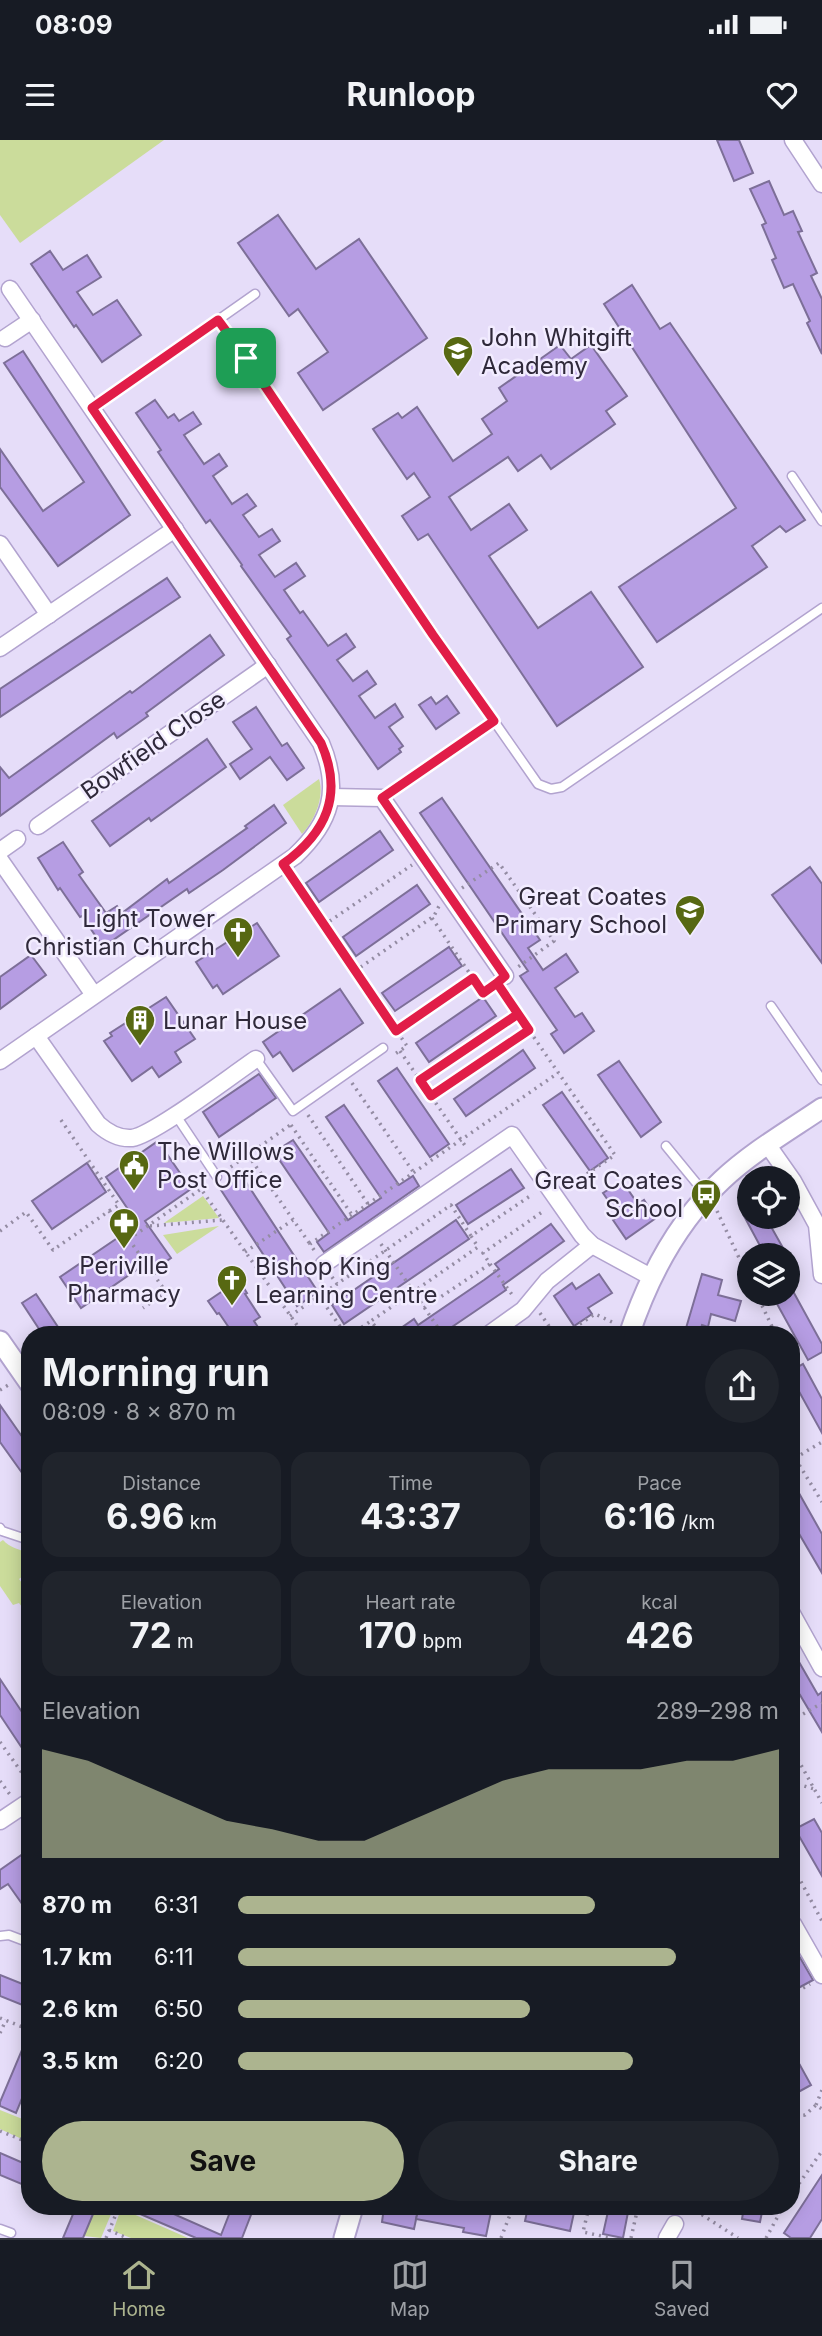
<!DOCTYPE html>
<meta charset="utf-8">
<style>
:root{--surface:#171b24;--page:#20242c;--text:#f1f3f6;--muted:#9ea1a6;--line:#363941;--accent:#acb48f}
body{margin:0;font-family:Inter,sans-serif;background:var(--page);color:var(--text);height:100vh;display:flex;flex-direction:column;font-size:26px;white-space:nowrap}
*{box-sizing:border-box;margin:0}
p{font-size:23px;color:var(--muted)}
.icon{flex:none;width:38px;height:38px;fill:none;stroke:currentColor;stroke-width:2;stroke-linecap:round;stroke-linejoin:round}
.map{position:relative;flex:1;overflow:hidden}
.drawer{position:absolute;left:21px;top:1186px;width:779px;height:889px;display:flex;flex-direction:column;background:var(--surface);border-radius:28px;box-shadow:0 4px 18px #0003}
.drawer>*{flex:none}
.fabs{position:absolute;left:737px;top:1026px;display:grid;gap:14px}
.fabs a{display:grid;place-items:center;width:63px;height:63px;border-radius:50%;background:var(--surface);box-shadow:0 4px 18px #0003;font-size:35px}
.pin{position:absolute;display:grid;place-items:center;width:60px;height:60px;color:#fff;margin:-30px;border-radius:14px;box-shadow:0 4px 10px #0006}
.round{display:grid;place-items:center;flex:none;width:74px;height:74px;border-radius:37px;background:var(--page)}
.head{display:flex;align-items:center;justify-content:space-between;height:119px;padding:0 21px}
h1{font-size:38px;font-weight:700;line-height:52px}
.stats{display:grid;grid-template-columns:repeat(3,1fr);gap:10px;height:119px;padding:7px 21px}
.stats div{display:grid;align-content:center;border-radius:18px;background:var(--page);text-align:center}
.stats b{font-size:35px;font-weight:700}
.stats small{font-size:19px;font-weight:400}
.stats p{font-size:19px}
.chart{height:196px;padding:14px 21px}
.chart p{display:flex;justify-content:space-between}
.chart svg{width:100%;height:126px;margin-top:7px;fill:var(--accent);opacity:.7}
.button{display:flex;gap:14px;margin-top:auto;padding:14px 21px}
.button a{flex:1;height:80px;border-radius:42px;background:var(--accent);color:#111;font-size:28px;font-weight:700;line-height:80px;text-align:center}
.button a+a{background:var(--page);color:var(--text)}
ul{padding:0 21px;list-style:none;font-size:23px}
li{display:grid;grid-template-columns:112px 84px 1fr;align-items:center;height:52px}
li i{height:18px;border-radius:9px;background:var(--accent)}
.status{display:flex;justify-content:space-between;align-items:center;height:49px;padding:0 35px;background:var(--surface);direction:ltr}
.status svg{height:19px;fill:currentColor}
header{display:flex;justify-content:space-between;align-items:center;height:91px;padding:0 21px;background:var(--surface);font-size:32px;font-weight:700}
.tabs{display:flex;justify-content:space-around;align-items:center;height:98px;border-top:2px solid var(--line);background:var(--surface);font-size:19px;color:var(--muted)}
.tabs a{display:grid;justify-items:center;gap:4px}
.tabs .on{color:var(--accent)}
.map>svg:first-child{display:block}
</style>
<div class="status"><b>08:09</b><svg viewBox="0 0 49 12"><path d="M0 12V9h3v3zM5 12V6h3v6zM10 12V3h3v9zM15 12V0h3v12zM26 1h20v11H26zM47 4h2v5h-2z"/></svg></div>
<header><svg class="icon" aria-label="menu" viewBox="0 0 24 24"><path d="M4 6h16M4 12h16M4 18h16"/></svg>Runloop<svg class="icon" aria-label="heart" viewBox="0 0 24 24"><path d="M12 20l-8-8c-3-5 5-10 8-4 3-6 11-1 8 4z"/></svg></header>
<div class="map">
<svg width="822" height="2098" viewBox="0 0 822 2098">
<rect width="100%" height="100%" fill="#e6ddf9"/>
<!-- green -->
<g fill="#cbdc9b">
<polygon points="0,0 164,0 20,103 0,75"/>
<path d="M319,639C325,657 314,681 302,694L283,665Z"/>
<polygon points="203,1056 219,1078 164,1083"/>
<polygon points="219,1086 177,1114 163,1095"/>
<path d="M3,1400C18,1416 30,1402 30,1431L19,1439L30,1454V1470L26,1472L19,1463L13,1465L0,1446V1402Z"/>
<polygon points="0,1970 30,1982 24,2000 0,1989"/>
<polygon points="96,2067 114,2067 101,2098 84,2096"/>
<polygon points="121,2069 131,2073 188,2098 131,2098 113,2091"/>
</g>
<!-- building -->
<g fill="#b69de3" stroke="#7d6f98" stroke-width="2">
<polygon points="717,0 739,0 753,33 734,41"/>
<polygon points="769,41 784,75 793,71 802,91 798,92 817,133 811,136 822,159 822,214 807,183 810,181 793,144 784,148 772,120 776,118 762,85 766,83 750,49"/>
<polygon points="278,75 316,129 359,99 427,198 323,270 298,233 328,212 298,169 289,176 238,103"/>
<polygon points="50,111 63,130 87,115 101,137 77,152 93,175 117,160 141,195 102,222 76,185 74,187 31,124"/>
<polygon points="632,145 660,189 670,183 805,380 786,392 780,386 752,406 767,427 657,502 619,447 736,368 604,164"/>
<polygon points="560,205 571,219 591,205 627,256 606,271 615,284 551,329 541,315 518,331 508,317 449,357 471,390 509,364 527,390 489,416 538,488 591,452 643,527 557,586 428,394 418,400 402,376 430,357 414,333 407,339 373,289 398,273 402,278 417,267 453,321 492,294 482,279 507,261 499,248"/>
<polygon points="23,211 130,375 58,426 0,347 0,309 43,371 84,342 4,223"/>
<polygon points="155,260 168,278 174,274 179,281 193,272 201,284 184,295 195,311 204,324 219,314 227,326 213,336 232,364 247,354 256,366 243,375 259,397 272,389 280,401 259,415 275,437 296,423 305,436 284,450 300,473 303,471 328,506 346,494 355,507 337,520 353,541 367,531 376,544 359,556 375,578 395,564 403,577 389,587 403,606 399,609 401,612 378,629 287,499 291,496 241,426 242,425 210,380 206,383 158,312 161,310 136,273"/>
<polygon points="167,438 180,457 0,577 0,549"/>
<polygon points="210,495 224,515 146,573 148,576 134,586 117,598 114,593 0,676 0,627 9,638 130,551 132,553"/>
<polygon points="447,556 459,573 436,589 419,565 431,557 436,564"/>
<polygon points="256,567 282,606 287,603 304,628 287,640 270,617 240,639 230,624 252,609 233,582"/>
<polygon points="207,599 226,627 151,681 149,678 110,706 92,681"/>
<polygon points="442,658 540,800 528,808 543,830 566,814 578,832 555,848 575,877 582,873 594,891 564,913 551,894 557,890 520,836 528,831 420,673"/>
<polygon points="274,665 286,683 223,730 189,753 187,749 103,807 82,776 80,777 60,748 58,750 38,718 63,702 83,732 79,735 106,773 117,766 122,773 167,739 169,743 247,688 245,686"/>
<polygon points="380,691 393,710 319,762 306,743"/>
<polygon points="810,727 822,744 822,823 772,755"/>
<polygon points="417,745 430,764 356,816 343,797"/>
<polygon points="257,783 279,816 223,854 217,845 213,848 196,822"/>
<polygon points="449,807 462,826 395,871 382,853"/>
<polygon points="31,815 46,835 0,869 0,837"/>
<polygon points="340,849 363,883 293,931 280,912 273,917 263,902"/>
<polygon points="166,857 195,899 175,912 181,922 159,937 152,927 132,941 104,901 112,896 110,893"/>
<polygon points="483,857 496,876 429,922 416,903"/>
<polygon points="523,910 535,928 466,976 454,959"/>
<polygon points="619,921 661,982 641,997 598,935"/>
<polygon points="397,928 449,1004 430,1017 378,941"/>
<polygon points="259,934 276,958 219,997 203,972"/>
<polygon points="562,952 608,1018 590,1031 543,965"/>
<polygon points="344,965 399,1045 413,1036 419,1046 324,1112 317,1102 329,1093 274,1012 293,1000 348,1080 381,1058 326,977"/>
<polygon points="158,1001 191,1049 145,1081 171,1118 154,1130 148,1122 81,1168 60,1137 138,1084 106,1037"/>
<polygon points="87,1023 106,1052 52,1089 32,1061"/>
<polygon points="511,1029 524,1048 468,1084 456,1065"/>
<polygon points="242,1036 318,1152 297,1166 221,1050"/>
<polygon points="622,1041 638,1064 644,1060 656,1078 626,1099 613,1080 619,1076 603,1053"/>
<polygon points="744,1076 765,1076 787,1115 765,1115"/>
<polygon points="456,1080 469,1099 344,1184 332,1165"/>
<polygon points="551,1084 564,1101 503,1145 506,1150 474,1172 440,1195 391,1195 414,1179 418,1185 484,1140 499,1129 495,1124"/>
<polygon points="599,1134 612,1153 588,1168 592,1174 574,1186 554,1156 572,1143 576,1149"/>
<polygon points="702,1134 722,1140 718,1155 741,1161 735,1181 711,1174 708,1187 702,1185 699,1195 684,1195"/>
<polygon points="239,1140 247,1153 245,1154 260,1177 254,1181 263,1195 234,1195 219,1173 217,1174 208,1161"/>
<polygon points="771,1153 794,1153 822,1204 822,1212 808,1220"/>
<polygon points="36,1154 58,1187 46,1195 43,1195 22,1163"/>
<polygon points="803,1224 822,1259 822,1293 791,1237 791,1231"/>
<polygon points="0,1265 30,1308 30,1344 0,1302"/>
<polygon points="791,1339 822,1394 822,1433 791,1380"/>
<polygon points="791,1508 818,1555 822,1552 822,1592 800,1555 791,1561"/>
<polygon points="0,1539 30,1584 30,1620 0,1575"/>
<polygon points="814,1679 822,1693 822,1736 795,1689"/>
<polygon points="30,1709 30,1775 8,1744 0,1749 0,1730"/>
<polygon points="791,1802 813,1840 791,1852"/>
<polygon points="0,1835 30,1847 30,1868 0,1856"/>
<polygon points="30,1891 30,1939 16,1973 0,1966 0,1962"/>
<polygon points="791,1909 811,1945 791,1956"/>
<polygon points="0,2013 30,2026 30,2032 24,2045 0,2035"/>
<polygon points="822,2035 822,2079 810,2098 791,2098 784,2093"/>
<polygon points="76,2067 96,2067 83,2098 63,2098"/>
<polygon points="124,2067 158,2067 221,2095 232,2067 254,2067 242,2098 196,2098"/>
<polygon points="384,2067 418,2070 414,2089 382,2082"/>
<polygon points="419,2067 492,2067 486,2096 463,2092 464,2088 416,2079"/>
<polygon points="528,2067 575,2068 570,2091 525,2081"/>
<polygon points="609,2067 629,2067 623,2098 603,2094"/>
<polygon points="744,2067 763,2067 760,2082 742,2079"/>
</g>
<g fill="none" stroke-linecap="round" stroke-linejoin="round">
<!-- service casing -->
<g stroke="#b2a3cf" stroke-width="11">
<g id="service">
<polyline points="218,180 255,154"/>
<polyline points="92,268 218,180 494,581 382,658"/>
<polyline points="792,336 822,381"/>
<polyline points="494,581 538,644 551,649 562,647 822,468"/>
<polyline points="771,866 822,940"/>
<polyline points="256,919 293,971 383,908"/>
<polyline points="175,974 217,1037"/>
<polyline points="666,1006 707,1056"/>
<polyline points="0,1388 2,1391 26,1399 30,1396"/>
<polyline points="0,1796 9,1795 30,1803"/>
<polyline points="200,2069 201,2067"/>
<polyline points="0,2089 11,2093"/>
</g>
</g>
<!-- minor casing -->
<g stroke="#b2a3cf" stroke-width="19">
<g id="minor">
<polyline points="793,0 822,44"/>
<polyline points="5,198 32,180"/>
<polyline points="0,404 49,475"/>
<polyline points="0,508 175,389"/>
<polyline points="331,657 382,658 505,836"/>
<polyline points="38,686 268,525"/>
<polyline points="0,711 17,699"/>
<polyline points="0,720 94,855"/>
<path d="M36,896L98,984C108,993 119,999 132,998C154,995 232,935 256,919"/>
<path d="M0,921L295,716C331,682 341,650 321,603L10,149"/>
<polyline points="767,1004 793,1041 817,1085 822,1135"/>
<polyline points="324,1124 512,995 582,1095 592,1105 651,1137"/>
<polyline points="488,1195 523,1170 547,1141 592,1105"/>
<polyline points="791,1472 822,1528"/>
<polyline points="0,1681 30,1661"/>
<polyline points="791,1785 793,1784 822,1835"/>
<polyline points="667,2098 675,2084"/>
</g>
</g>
<!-- tertiary casing -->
<g stroke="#b2a3cf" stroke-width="23">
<g id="tertiary">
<path d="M629,1195C648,1138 677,1082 722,1040C752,1012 788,991 822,968"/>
<polyline points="0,1201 30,1244"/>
<polyline points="344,2098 353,2067"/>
</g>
</g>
<!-- path -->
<g stroke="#948ca3" stroke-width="3.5" stroke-dasharray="2 5" stroke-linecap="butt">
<polyline points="291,736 407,906 392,916"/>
<polyline points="462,748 499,723 554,801 518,827"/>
<polyline points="432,778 483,853 493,846"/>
<polyline points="324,785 412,725"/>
<polyline points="355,831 434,776 439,766"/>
<polyline points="502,851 615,1015 566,1048"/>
<polyline points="396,891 473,839"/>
<polyline points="400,911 466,1007"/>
<polyline points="420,940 517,874"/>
<polyline points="352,943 414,1033"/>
<polyline points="431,956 528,890"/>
<polyline points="308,975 368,1064"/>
<polyline points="61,980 119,1065 109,1071"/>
<polyline points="291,985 352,1075"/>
<polyline points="248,1015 310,1104"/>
<polyline points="225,1031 293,983"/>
<polyline points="717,1071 749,1139"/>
<polyline points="150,1086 222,1080"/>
<polyline points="0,1091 26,1072 53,1110 109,1071 166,1152 143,1168"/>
<polyline points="129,1099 201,1049 304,1195"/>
<polyline points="381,1104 443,1195"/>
<polyline points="314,1110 310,1104 558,933"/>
<polyline points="245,1112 293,1080"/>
<polyline points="490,1124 513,1156"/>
<polyline points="332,1137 337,1144 451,1065 471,1096"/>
<polyline points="756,1153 776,1195"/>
<polyline points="319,1156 346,1195"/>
<polyline points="424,1168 490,1124 483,1113 545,1070"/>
<polyline points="540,1173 555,1195"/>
<polyline points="290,1176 337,1144"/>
<polyline points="574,1188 595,1174 614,1183"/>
<polyline points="350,1195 371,1181"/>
<polyline points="371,1195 378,1190 371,1181 478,1107 471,1096 533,1054"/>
<polyline points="563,1195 574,1188 586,1188"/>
<polyline points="0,1250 10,1244"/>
<polyline points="791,1306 795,1318 822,1362"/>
<polyline points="795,1318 822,1302"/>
<polyline points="791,1581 822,1563"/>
<polyline points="0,1602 30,1644"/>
<polyline points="791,1607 822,1663"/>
<polyline points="0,1641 11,1656"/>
<polyline points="791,1642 814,1649"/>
<polyline points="791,1723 822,1781"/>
<polyline points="791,1855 810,1844"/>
<polyline points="0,1878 30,1890"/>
<polyline points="0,1893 6,1880"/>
<polyline points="816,1965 822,1950"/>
<polyline points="791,1972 795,1976 805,1975 816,1965 822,1969"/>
<polyline points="0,1991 30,2003"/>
<polyline points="23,2000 30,1983"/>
<polyline points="791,2005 794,1976"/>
<polyline points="791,2055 822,2011"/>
<polyline points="589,2067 583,2092 611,2098"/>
<polyline points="690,2067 738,2098"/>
<polyline points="109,2090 127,2098"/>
<polyline points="106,2098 119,2067"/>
<polyline points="501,2098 513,2067"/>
<polyline points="631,2098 638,2067"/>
<polyline points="766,2098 783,2067"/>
</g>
<!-- service -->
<use href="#service" stroke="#fff" stroke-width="8"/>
<!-- minor -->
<use href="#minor" stroke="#fff" stroke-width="16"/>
<!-- tertiary -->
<use href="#tertiary" stroke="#fff" stroke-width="19"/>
</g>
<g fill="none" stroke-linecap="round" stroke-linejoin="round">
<!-- route casing -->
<g stroke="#fff" stroke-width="14">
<path id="route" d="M246,218L433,495L494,581L382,658L505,836L497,843L518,874L420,940L431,956L529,890L497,843L483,853L473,838L396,891L283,724C326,693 344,655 321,603L92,268L218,180L246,218"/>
</g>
<!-- route -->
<use href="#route" stroke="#e11d48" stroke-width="9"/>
</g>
<!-- icons -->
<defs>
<g id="school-pin" transform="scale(1.575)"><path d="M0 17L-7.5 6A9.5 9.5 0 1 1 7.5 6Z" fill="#576812" stroke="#f2ecff"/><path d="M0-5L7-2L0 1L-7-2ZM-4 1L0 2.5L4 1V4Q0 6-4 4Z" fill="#fff"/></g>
<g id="church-pin" transform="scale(1.575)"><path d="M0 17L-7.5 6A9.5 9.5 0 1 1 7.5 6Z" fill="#576812" stroke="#f2ecff"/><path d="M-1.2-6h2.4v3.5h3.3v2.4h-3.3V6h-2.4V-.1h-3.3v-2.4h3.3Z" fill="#fff"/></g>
<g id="building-pin" transform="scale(1.575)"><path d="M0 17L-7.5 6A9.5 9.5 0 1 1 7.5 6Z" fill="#576812" stroke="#f2ecff"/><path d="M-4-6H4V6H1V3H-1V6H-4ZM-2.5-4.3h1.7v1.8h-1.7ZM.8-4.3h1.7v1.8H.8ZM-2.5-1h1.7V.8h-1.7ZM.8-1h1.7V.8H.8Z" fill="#fff"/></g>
<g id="civic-pin" transform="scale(1.575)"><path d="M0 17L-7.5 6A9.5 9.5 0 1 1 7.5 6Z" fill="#576812" stroke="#f2ecff"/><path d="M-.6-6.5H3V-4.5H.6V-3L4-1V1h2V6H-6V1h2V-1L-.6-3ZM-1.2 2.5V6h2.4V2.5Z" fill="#fff"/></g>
<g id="bus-pin" transform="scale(1.575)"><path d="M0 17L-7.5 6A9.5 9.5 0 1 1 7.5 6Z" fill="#576812" stroke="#f2ecff"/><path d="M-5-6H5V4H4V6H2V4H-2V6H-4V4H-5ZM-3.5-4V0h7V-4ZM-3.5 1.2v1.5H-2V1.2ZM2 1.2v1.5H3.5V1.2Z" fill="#fff"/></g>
<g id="pharmacy-pin" transform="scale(1.575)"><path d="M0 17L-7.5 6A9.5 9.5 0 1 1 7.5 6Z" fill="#576812" stroke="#f2ecff"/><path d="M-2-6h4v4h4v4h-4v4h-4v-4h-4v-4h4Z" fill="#fff"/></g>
</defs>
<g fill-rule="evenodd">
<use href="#school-pin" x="458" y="211"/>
<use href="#school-pin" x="690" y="770"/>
<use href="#church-pin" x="238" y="792"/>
<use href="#building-pin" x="140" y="880"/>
<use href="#civic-pin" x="134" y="1025"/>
<use href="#bus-pin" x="706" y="1054"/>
<use href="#pharmacy-pin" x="124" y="1083"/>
<use href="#church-pin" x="232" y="1140"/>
</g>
<g text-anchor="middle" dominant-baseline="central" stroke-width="5" stroke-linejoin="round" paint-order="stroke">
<!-- poi labels -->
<g font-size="24" fill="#2f293a" stroke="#f2ecff" text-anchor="start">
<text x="481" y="197">John Whitgift<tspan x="481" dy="28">Academy</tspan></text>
<text x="667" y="756" text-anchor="end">Great Coates<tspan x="667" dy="28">Primary School</tspan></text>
<text x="215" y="778" text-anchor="end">Light Tower<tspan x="215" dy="28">Christian Church</tspan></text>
<text x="163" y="880">Lunar House</text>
<text x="157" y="1011">The Willows<tspan x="157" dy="28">Post Office</tspan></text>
<text x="683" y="1040" text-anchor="end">Great Coates<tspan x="683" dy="28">School</tspan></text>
<text x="124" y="1125" text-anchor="middle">Periville<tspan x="124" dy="28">Pharmacy</tspan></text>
<text x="255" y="1126">Bishop King<tspan x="255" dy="28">Learning Centre</tspan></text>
</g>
<!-- street labels -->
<g font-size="24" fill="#2f293a" stroke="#f2ecff">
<text transform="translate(153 605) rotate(-35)">Bowfield Close</text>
</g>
</g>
</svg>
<div class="fabs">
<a><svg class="icon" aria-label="locate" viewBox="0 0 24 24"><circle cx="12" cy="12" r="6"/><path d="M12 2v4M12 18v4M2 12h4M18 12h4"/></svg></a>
<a><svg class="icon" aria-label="layers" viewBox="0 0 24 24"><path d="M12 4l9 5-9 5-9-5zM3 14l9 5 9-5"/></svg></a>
</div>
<div class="pin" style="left:246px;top:218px;background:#1e9e55"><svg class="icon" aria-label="arrive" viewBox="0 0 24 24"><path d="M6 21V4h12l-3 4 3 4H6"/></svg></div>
<section class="drawer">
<div class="head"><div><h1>Morning run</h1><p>08:09 · 8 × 870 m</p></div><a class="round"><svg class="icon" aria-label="share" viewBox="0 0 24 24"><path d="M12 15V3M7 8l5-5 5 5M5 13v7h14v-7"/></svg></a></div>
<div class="stats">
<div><p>Distance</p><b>6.96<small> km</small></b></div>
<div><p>Time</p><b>43:37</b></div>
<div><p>Pace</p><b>6:16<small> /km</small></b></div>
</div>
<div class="stats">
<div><p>Elevation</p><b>72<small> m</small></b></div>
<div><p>Heart rate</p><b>170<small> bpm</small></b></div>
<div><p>kcal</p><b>426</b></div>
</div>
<div class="chart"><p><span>Elevation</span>289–298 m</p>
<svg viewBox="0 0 160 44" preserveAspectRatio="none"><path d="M0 44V6L10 10L20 17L30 24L40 31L50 34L60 38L70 38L80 31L90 24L100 17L110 13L120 13L130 13L140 10L150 10L160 6V44z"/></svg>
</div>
<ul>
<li><b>870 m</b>6:31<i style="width:66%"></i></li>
<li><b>1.7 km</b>6:11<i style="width:81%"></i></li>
<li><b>2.6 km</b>6:50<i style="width:54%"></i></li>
<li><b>3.5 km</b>6:20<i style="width:73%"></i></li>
</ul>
<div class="button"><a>Save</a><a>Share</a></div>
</section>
</div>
<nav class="tabs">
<a class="on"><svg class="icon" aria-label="home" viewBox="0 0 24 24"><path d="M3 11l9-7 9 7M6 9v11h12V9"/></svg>Home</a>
<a><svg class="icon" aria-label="map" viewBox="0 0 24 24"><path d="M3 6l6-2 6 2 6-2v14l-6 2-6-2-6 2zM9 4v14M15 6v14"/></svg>Map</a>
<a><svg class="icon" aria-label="saved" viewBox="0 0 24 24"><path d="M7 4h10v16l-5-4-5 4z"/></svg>Saved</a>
</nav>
